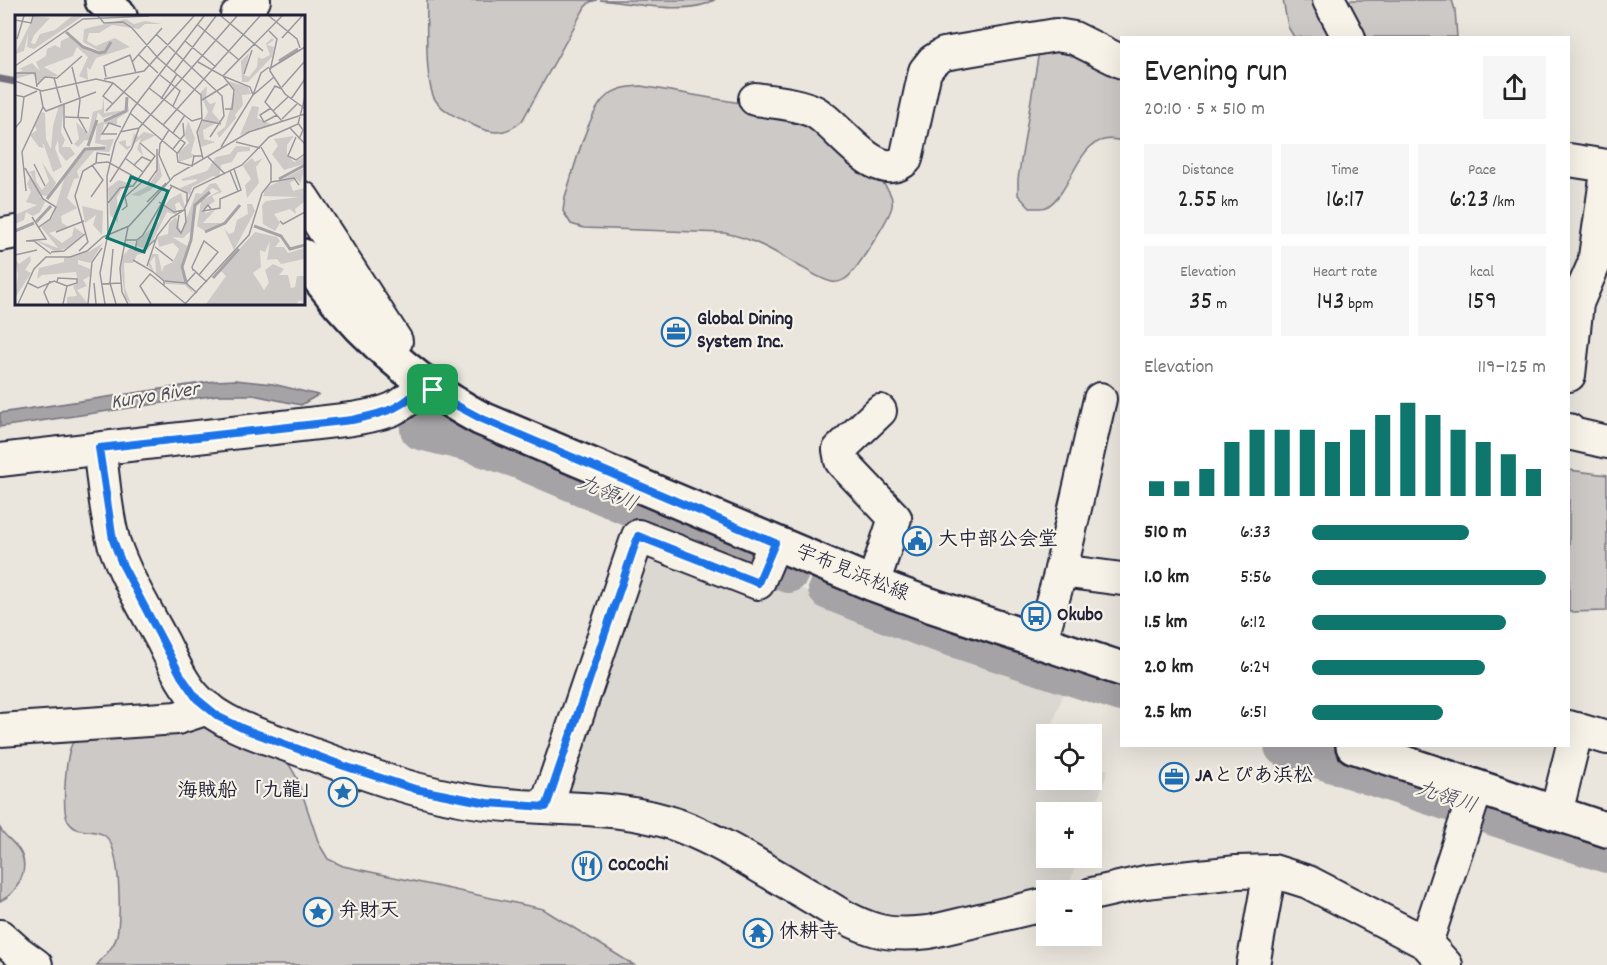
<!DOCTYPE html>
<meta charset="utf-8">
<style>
:root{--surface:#fff;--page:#f6f6f6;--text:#222;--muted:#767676;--accent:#0f766e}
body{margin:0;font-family:Dekko,"Klee One",sans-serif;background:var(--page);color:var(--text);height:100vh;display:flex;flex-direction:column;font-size:22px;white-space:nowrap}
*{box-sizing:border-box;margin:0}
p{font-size:20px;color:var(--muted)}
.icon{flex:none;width:33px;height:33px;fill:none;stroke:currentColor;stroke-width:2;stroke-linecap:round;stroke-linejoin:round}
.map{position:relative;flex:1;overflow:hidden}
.panel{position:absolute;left:1120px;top:36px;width:450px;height:711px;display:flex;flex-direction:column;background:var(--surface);border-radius:0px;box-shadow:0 6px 24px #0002}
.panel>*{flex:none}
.buttons{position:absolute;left:1036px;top:724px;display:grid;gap:12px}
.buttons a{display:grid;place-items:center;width:66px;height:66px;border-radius:0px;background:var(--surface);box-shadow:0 6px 24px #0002;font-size:30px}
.pin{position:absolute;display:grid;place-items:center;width:51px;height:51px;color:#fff;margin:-26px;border-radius:12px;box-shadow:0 3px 9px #0006}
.round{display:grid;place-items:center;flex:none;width:63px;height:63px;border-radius:0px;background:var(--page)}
.headline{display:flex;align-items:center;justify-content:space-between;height:102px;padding:0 24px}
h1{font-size:33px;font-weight:600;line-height:45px}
.metrics{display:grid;grid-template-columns:repeat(3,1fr);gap:9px;height:102px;padding:6px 24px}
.metrics div{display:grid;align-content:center;border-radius:0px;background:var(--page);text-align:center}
.metrics b{font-size:26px;font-weight:600}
.metrics small{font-size:16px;font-weight:400}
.metrics p{font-size:16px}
.chart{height:168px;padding:12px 24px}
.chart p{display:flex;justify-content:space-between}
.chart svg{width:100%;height:108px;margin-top:6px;stroke:var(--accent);stroke-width:6}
ul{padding:0 24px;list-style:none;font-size:20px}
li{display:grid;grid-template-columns:96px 72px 1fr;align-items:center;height:45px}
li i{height:15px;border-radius:8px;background:var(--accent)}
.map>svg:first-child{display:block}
</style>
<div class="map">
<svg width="1607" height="965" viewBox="0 0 1607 965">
<rect width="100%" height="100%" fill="#eae6de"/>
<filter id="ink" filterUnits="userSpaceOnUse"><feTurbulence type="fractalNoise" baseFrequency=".0167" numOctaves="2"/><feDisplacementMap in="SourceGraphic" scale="12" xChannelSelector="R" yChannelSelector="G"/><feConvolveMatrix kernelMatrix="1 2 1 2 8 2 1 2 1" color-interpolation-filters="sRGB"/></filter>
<g filter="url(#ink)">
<!-- built -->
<polygon fill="#dbd8d2" points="641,550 769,575 878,621 1067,683 1049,735 1047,735 1045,748 1047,749 1047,780 1092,780 1092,765 1108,770 1092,817 1092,813 1047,813 1047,858 1078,858 1067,891 1047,891 927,923 879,922 721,835 568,800 560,787"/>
<!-- green -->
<g fill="#cdc9c6" stroke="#787680" stroke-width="1.5">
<path d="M427,0H597L590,2L585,7L522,121C507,134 493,135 475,126C462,119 446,114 436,101C424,85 427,22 427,0Z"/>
<path d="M600,0H714C689,16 631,3 600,0Z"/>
<polygon points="1283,0 1318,0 1337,37 1294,37 1288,27"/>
<polygon points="1341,0 1452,0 1455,10 1457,37 1362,37"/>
<path d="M1050,45L1122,70V141C1077,128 1076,188 1048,206C1044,209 1035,208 1030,208L1018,195V179L1038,57L1042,49Z"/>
<path d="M641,86L799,113L816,121L881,181C887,188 894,196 892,206C891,216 854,275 845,279C842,281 836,283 832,282C821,280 809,271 799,266C774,251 752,238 724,233L584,228L571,224L563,211L565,197C573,173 588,111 606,97C616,88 627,87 641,86Z"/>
<polygon points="1569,470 1607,475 1607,611 1569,612"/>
<path d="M209,725L286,759L297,778L319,844L328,859L343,866L543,909L634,965H97C104,956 115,946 117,935C121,917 121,847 105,836C93,827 77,836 68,821C61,811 66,755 72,744C74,740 79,737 82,734Z"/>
<path d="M0,828C5,837 13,841 19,850C31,868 18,893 0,901Z"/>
</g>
<!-- water -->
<polygon fill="#a6a3a6" stroke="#716f7b" stroke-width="1.5" points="235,380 273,384 318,395 301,405 253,395 217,395 0,427 0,413 215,381"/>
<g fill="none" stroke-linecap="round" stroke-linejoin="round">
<!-- stream -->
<polyline stroke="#716f7b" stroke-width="7" points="0,79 16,82"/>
<!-- river -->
<g stroke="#a6a3a6" stroke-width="42">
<polyline points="421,429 470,441 517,457 788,572"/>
<polyline points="829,589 923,626 1122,691"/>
<polyline points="1285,746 1607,852"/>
</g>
<!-- minor casing -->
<g stroke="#22223b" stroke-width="36">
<g id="minor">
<polyline points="1329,0 1349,38"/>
<polyline points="237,16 254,0"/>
<path d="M755,99C774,102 797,103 815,112C839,125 877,187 906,159L925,71L933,61L944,54L1056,35L1074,38L1122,62"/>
<polyline points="1569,160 1607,166"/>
<polyline points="303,198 396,341 388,351"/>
<polyline points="0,235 16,232"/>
<polyline points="1569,375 1577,303 1594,264 1607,172"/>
<polyline points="1569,430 1572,434 1607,442"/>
<path d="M99,449C104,479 105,513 114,543C126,578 146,610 163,642C173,662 183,686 199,701C226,727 264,736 298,749C359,772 420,795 486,803C550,811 618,803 680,826C727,844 771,874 815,899C834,911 854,924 876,930C893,935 911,934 929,932L1047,904"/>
<path d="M0,460L352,419C383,414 404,410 424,383"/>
<polyline points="1061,571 1122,579"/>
<polyline points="873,584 895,518 841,461 839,450 880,411"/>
<polyline points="1041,640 1059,578 1100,399"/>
<polyline points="1569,727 1607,738"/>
<polyline points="0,730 177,718 208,708"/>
<polyline points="546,807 638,536 758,583 775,543"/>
<polyline points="1556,813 1577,729"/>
<polyline points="1092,894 1145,882 1237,872 1273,871 1308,882 1426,943 1446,965"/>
<polyline points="0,936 18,952 36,965"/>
<polyline points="1426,943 1477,787"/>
<polyline points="1253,965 1270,871"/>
</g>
</g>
<!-- major casing -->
<g stroke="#22223b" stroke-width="38">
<g id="major">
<polyline points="102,0 120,16"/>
<path d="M303,256C348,322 409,380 480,418L873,584L930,605L1122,669"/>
<polyline points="1353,746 1607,830"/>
</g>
</g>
<!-- minor -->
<use href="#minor" stroke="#f7f3e8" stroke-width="32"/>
<!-- major -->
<use href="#major" stroke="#f7f3e8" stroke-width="33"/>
</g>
</g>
<g fill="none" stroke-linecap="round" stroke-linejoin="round" filter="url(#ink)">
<!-- route casing -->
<g stroke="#fff" stroke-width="12">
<path id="route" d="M424,383L452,403L480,418L775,543L758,583L638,536L546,807L487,803L415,789L344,766L244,729L219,717L197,699L181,676L122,564L113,540L99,448L352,420C383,413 403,410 424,383Z"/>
</g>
<!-- route -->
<use href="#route" stroke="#1a73e8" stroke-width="8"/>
</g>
<!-- icons -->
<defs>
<g id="office-ring" transform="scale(1.5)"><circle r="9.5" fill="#f7f3e8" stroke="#1f6fb2" stroke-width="1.5"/><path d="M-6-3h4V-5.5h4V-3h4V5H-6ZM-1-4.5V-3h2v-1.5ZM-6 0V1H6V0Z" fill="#1f6fb2"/></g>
<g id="civic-ring" transform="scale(1.5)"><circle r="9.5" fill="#f7f3e8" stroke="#1f6fb2" stroke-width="1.5"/><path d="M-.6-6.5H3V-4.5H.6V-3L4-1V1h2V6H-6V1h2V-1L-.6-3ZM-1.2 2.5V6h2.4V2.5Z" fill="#1f6fb2"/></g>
<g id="bus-ring" transform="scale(1.5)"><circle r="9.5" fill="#f7f3e8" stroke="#1f6fb2" stroke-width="1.5"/><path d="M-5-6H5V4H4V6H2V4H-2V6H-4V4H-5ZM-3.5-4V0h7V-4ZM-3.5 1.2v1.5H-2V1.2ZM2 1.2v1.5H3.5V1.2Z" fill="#1f6fb2"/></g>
<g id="sight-ring" transform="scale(1.5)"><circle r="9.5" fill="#f7f3e8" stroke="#1f6fb2" stroke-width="1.5"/><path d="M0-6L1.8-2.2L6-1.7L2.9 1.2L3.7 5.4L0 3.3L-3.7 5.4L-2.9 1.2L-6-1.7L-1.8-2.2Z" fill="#1f6fb2"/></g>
<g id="restaurant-ring" transform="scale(1.5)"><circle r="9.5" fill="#f7f3e8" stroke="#1f6fb2" stroke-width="1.5"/><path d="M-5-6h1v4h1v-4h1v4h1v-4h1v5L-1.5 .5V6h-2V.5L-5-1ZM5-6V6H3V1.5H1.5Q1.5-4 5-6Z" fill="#1f6fb2"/></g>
<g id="temple-ring" transform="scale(1.5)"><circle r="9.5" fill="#f7f3e8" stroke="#1f6fb2" stroke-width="1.5"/><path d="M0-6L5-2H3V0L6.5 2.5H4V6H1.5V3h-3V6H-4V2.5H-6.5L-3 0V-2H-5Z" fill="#1f6fb2"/></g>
</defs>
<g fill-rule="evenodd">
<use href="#office-ring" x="676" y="332"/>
<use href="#civic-ring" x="917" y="541"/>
<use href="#bus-ring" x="1036" y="616"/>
<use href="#office-ring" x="1174" y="777"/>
<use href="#sight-ring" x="343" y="792"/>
<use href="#restaurant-ring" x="587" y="866"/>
<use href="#sight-ring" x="318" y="912"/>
<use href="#temple-ring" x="758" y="933"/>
</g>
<g text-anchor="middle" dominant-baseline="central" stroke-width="4.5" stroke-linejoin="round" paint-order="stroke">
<!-- poi labels -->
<g font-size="20" font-weight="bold" fill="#22223b" stroke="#f7f3e8" text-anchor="start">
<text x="697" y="320">Global Dining<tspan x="697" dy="23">System Inc.</tspan></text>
<text x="938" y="541">大中部公会堂</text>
<text x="1057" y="616">Okubo</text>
<text x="1195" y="777">JAとぴあ浜松</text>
<text x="322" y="792" text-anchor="end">海賊船 「九龍」</text>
<text x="608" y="866">CoCoChi</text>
<text x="339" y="912">弁財天</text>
<text x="779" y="933">休耕寺</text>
</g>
<!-- street labels -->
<g font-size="20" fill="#22223b" stroke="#f7f3e8">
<text transform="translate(852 574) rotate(22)">宇布見浜松線</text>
</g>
<!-- water labels -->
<g font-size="21" font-style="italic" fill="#504f60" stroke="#f7f3e8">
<text transform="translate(155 397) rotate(-9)">Kuryo River</text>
<text transform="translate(607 495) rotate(23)">九領川</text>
<text transform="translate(1446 799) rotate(18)">九領川</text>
</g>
</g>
<!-- overview -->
<g transform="translate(15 15)">
<rect width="290" height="290" fill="#eae6de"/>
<path d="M19,1L35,3L19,20L16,28L20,29L25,19L40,15L57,1H68L19,34L12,32L13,18L9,36L0,39ZM111,4L119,9L130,6L147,9H130L124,14L97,10L84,18H74L72,26L81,31L100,23L115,32L81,43L75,55L72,52L73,65L64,61L73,42L62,32L58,41L29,52L44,61L30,62L24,69L18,59L0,64V59L8,55L4,54L17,48L25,56L21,47L31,41L32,34L40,30L45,33L46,26L56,21L75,37L88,38L68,27L69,14ZM257,23L259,25L252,30L259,32L257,42L233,67H227L226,46L234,38L229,60L234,62L242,52L243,42L247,44L255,40L251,29ZM213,66L233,72L236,79L227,80L228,90L220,100L221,103L204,123L202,118L210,112L220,76ZM192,71L191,84L195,89L201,87L197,97L205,106L188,115L189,124L200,127L186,132L183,116L193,97L185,78ZM89,82V98L110,95L112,83L114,96L102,104V109H89L85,125L99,124L94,137L79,136L62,156L64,163L59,164L52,183L62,193L46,201L47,208L54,212L34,218L47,228L57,221L59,212L69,219L54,232L41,237L18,224L43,233L26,212L38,201L50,161L69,135L93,131L80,128L82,109L97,103V100L88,103L83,97L76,126L70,125L63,132L59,129L64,124L61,107L73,119L78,97L72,99L87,94ZM49,88L46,117L50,125L47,132H55L60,139L51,146L44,137L43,125L40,133L47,152L38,157L29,130L27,128L29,133L24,132L15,120L22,115L19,110L27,97L30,98L31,124L36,134L38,111L44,90ZM237,91L244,92L242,103L258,110L225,120ZM173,106L180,123L176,138L181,141L164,147V137L174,128L169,121ZM129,117L141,120L125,128L128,141L122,134L126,123L112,135L103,127L111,125V131H116L119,118L123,122ZM279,121L272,130V139L279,147L289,142V149L269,155L257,139L263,131L259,124ZM221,131L235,132V136L223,137L217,147L206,150L204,163L198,161L177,172L175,180L165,173L182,166L181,164L168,166L166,164L192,156L201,142L215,139ZM142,137L147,161L136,175L124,181L116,180L133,171L141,159ZM237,143L240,147L248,143L241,152L244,168L232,183L230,170L236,164L228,151ZM27,147L41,168L33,181L24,180L30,187L25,197L18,201L11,197L9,205L0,209V200L22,190L11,187L16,177L12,169L16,160L19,171L17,160L14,157L20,155L21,166L27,175L34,166ZM289,153L286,168L281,164L275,168L278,176L289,173V187L280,194L281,199L275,194L259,199L265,208L260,216L248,209L247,190L251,186L284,182L248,181L251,173ZM104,165L118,170L107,174L102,182L103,208L95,200L93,173ZM201,168L207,177L197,181L200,186L187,195L191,198L201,194L188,208H205L203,212L190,216L182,211L186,186L204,176L197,173L181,189L177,215L168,223L157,222L174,232L166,256L179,279L170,270L151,269L141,259L140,241L135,247L139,257L133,251L137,239H143L147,257L149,251L158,247L164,234L158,228L144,232L142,222L153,219L154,208L161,202L166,218L181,178L186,179L195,169ZM166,178L170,192L168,194L164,187L160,189L162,200L152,197L133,235L122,231L123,225L144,207L145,196L155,184ZM232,189H237L240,196L219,235L209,213L214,219L219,217L222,205L233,199ZM67,191L88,196L87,220L78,210L81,200L70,208ZM240,217L262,222L265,226L260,232H269L273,238L289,233V244L266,249L262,244L252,245L255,226L250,237L245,235L246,252L238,258L249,275L254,268L250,255L258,249L269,254L264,260H273L276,273L280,272L282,261H289V289L285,285L281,289H191L211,261L205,255ZM88,228L75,248L63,245V249L75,254V261L68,265L72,271L62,275L73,289H52V282L62,281L58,271L63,268L61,257L27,260L22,264L24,253L49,247V243L75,236ZM115,233L131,237L122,240L118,248H109L110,273L116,289L110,283L106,253L107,242ZM15,241L16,246L10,255L16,258L0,283L3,260L0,244L4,249Z" fill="#cdc9c6"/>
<path fill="none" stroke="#a6a3a6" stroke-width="3" d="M51,17L68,32L84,38L90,37L96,27M264,46L283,34M89,106L111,96L112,82M73,131L82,105M264,164L290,150M32,184L70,134L90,133M21,207L36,191M239,211L266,221L275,234L290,230M0,216L19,208M190,217L210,208L225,190M198,263L224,234M171,267L167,252L176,225L180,190L195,177"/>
<path fill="none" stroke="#9a989d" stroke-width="1.5" d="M83,1L89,8L108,7L117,13L143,43L186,80L187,105L182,117L188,144M206,1L248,36M254,1L282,24L285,33M0,5L16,8L18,1M183,10L224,45M254,16L262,24L255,56L270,79L289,93M141,19L160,37M267,23L287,1M2,24L9,1M170,26L201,52M161,38L207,81L209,101L195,122M124,40L143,58M117,47L147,13M183,47L208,61L219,75L217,94H210M0,51L68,4L134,1M57,52L65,85L63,102L72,118M254,54L290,32M159,57L201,1M0,58H20L22,72M229,59L237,35M145,60L165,76L158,91M91,62L89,51L115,40L121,58M39,63L46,88M89,64L129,56L179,1M0,66L27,76L81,64L98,68L154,115L145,129L144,140L155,165M98,68L88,81L98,89M22,70L30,62L42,63L67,41M267,72L290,46M134,73L177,106L187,103M267,74L260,71L250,87L267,106M0,80L9,82L22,76M238,80L235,72L208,61L267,1M238,80L259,62M146,84L162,59M276,84L290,64M187,85L213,69M49,88V112L57,129M28,92L31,96L81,77M256,93L245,100L249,107L262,100M91,96L124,61M258,96L273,82M115,98L162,138M50,102L74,103M267,104L282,89M187,105L206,109M283,108L288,115L284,124M148,110L245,1M0,113L6,106L9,82M275,113L290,129M154,115L170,128L162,139L163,147L177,151L179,141H187M105,117L124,113M158,118L170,100M102,119H87L94,108L106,112M281,122L273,141L281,145L290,139M221,127L245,133M206,132L238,80L246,58L254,52M158,134L169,120L168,108M193,142L210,159M110,143L128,157M81,148L82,138L95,140M19,149L30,171M119,150L127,142L136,146M10,153L28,184L41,192L35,204L24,212M215,156L223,176M95,167L117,133L124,113L222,1M256,167L279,163L284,170M155,170L172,178V188M11,176L7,137L28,92L25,76M76,182L88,165L77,150M132,187L151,168M144,187L159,197L170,195L171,207L166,218L162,213L164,200M93,188L105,173L118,171L140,141L125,128M196,194L193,190L188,196L205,193V184L226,175L219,154M107,195L112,191L110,182L127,167M17,202L31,224L11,226H19L36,239M265,206L268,209L290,197M41,217L69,206M111,225H122L128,220L157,171M122,226L120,235L126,237L141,224M140,232L158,246M98,234L95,268L101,289M64,236L73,227L60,181L68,156L81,148L93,147L132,169L142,155V134M36,237L49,236L70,219M0,240L22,235M118,245L137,256L149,266V271M132,251L142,221L156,203L169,195L179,173L227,150L254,122L283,109L290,82M181,257L171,268L182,278M184,260L203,237L189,226L177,252L178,255H179L184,260L192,267M150,266L171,268M42,267L43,263L62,264V268L52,271M13,268L23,273L39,266L52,271L48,289M79,268L81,289M86,269L106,268M3,289L19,254L31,242H55L72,236L88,222L114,211L159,161L234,117L290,99M34,289L29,277L35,266M73,289L77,247L87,233M90,289L85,258L93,219L92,161L100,128L117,95L189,1M113,289L107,277L105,253L113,212M136,289L125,271L135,259L171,289M170,289L234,220L247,178L256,167V150L246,132"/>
<path fill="#0f766e" fill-opacity="0.15" stroke="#0f766e" stroke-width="3" d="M116,162L153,176L129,237L92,223Z"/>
<rect width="290" height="290" fill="none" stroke="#22223b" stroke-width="3"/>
</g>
</svg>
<div class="buttons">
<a><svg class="icon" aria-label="locate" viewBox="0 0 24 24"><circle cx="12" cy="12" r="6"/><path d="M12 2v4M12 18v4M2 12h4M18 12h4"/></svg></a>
<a>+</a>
<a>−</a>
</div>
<div class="pin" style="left:433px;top:390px;background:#1e9e55"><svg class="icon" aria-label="arrive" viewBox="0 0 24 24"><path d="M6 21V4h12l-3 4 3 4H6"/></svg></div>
<section class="panel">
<div class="headline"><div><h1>Evening run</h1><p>20:10 · 5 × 510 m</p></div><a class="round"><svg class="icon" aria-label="share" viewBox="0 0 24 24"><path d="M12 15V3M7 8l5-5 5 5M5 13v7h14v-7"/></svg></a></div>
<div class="metrics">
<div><p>Distance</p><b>2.55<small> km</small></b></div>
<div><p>Time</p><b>16:17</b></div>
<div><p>Pace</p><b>6:23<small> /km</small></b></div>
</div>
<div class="metrics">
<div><p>Elevation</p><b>35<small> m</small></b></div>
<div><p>Heart rate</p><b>143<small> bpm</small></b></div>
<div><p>kcal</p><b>159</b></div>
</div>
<div class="chart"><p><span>Elevation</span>119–125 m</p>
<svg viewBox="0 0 160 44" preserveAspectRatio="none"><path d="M5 44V38M15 44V38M25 44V33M35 44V22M45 44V17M55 44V17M65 44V17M75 44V22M85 44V17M95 44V11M105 44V6M115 44V11M125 44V17M135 44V22M145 44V27M155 44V33"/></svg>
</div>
<ul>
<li><b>510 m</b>6:33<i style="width:67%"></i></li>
<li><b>1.0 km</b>5:56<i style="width:100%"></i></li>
<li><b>1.5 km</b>6:12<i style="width:83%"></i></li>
<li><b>2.0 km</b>6:24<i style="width:74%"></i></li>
<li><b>2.5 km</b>6:51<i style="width:56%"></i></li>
</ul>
</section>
</div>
